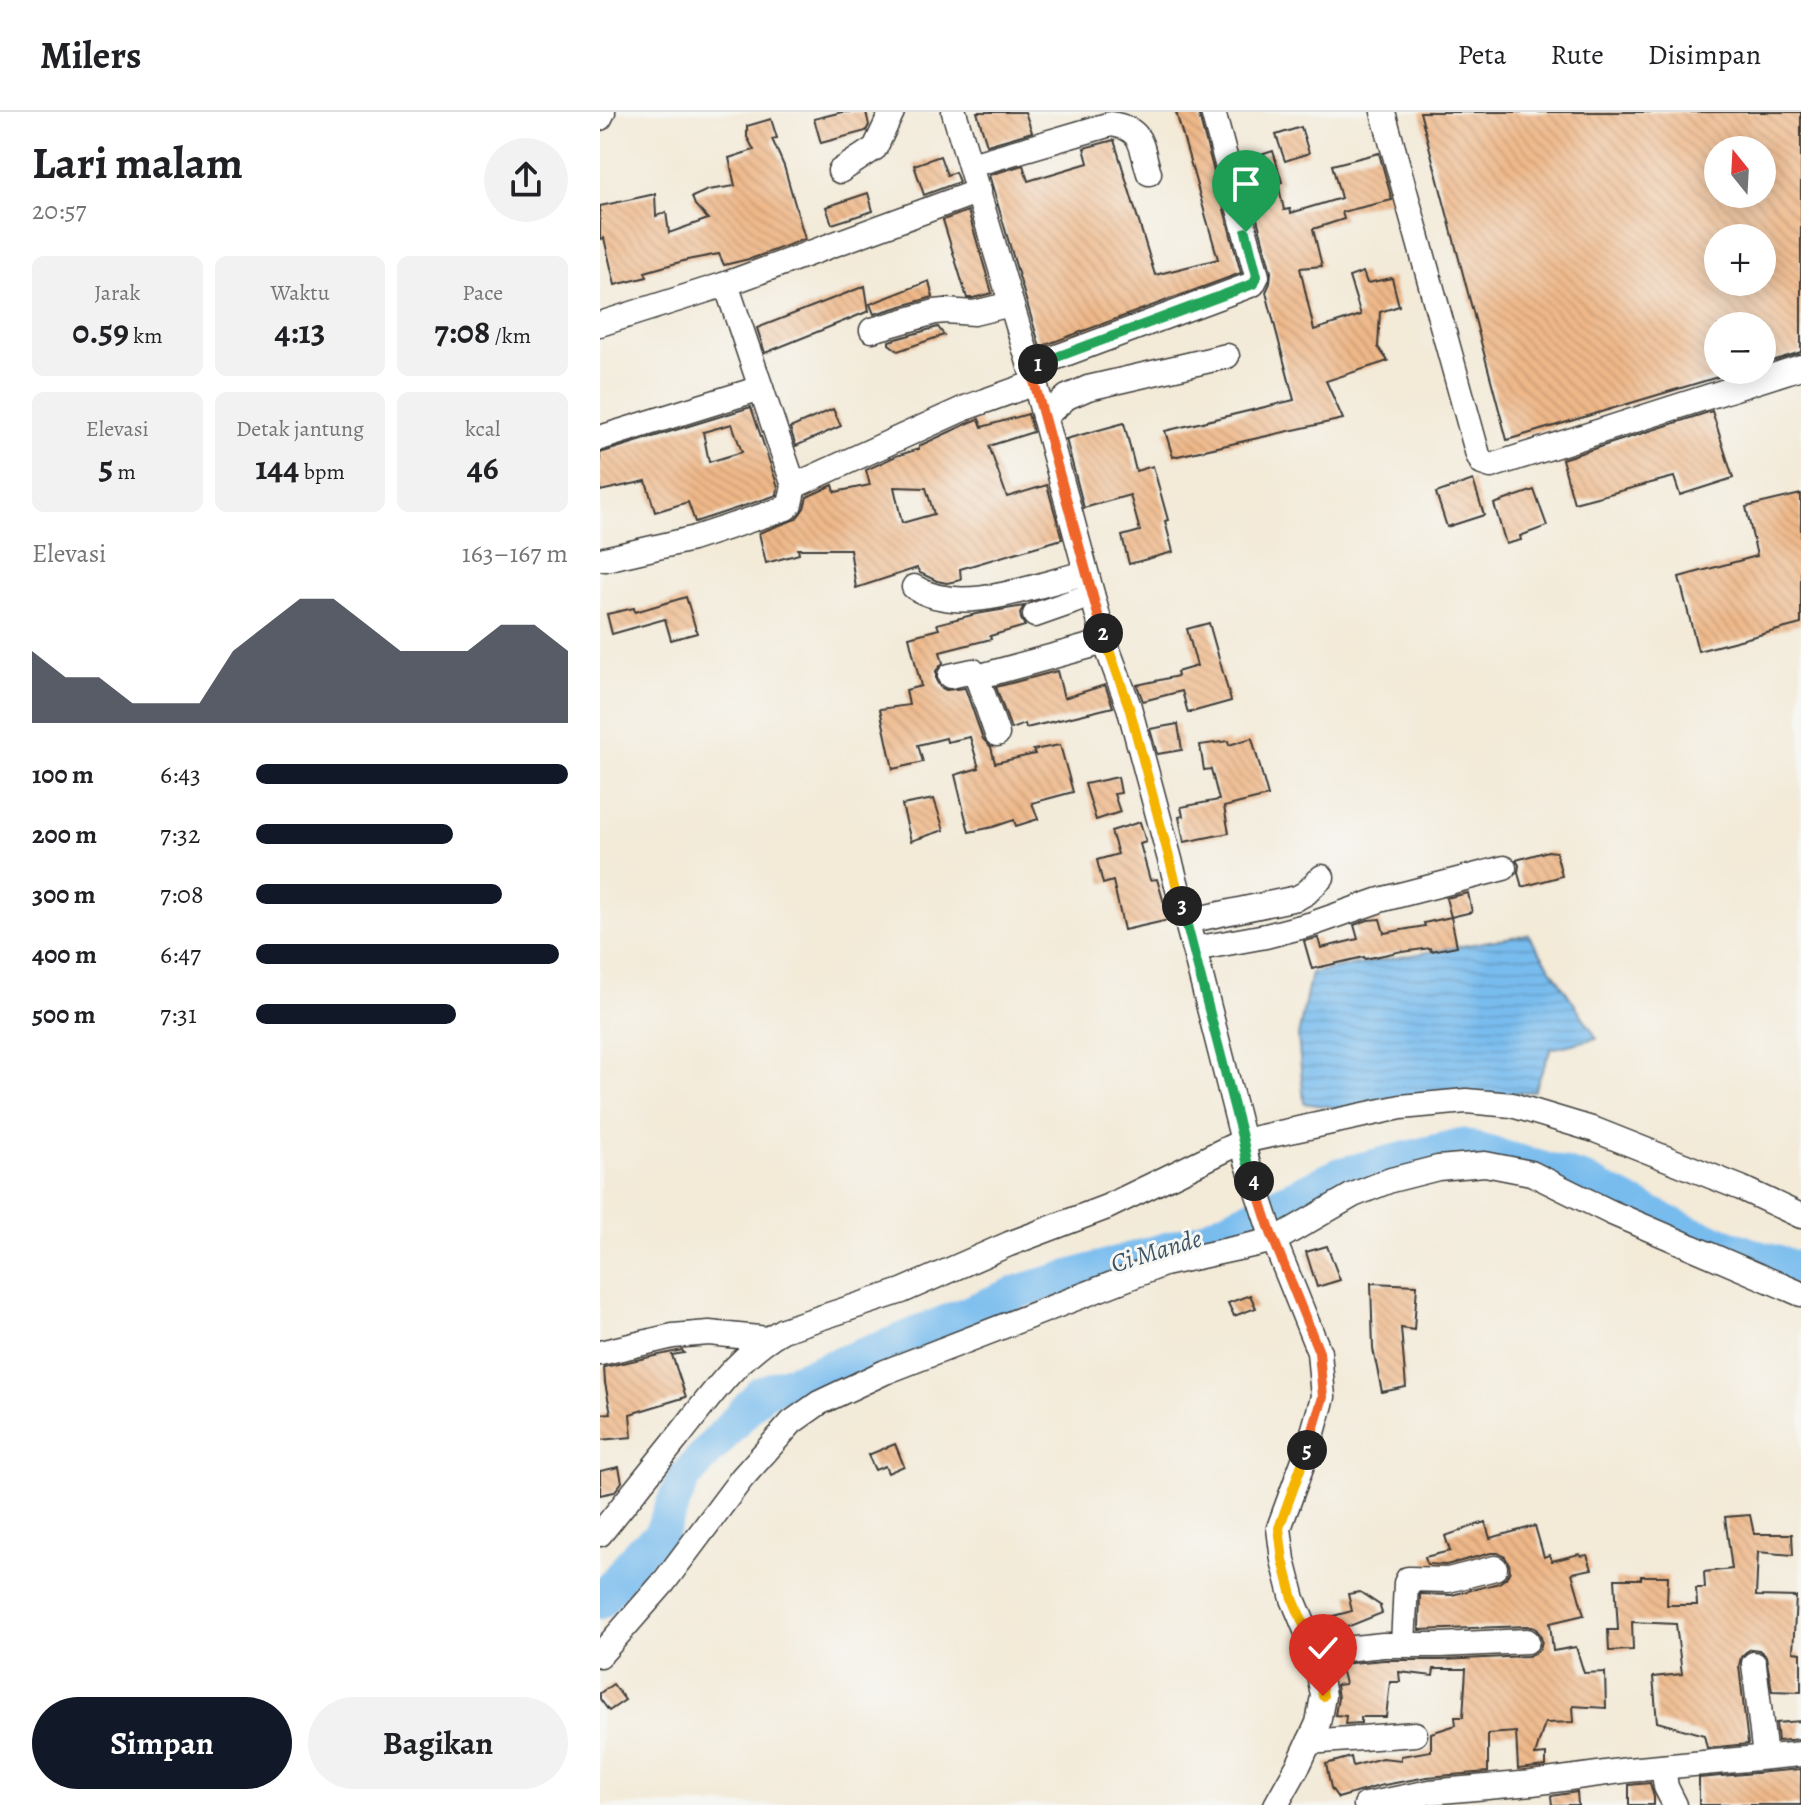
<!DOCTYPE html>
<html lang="id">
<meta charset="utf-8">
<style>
:root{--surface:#fff;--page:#f2f2f2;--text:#202124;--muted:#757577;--line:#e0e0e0;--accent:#111827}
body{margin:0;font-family:Alegreya,serif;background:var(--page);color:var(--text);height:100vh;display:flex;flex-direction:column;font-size:30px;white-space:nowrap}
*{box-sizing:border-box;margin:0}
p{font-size:26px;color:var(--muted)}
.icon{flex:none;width:44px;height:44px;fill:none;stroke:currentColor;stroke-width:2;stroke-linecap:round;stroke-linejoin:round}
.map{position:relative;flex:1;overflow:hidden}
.panel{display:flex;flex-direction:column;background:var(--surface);width:600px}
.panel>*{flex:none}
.needle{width:52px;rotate:342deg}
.fabs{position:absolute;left:1104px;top:24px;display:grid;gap:16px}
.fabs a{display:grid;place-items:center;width:72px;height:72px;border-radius:50%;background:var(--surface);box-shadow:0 4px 20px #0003;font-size:40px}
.pin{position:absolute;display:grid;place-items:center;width:68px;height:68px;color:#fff;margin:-82px -34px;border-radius:50% 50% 50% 0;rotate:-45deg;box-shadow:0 0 8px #0007}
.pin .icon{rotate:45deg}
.km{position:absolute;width:40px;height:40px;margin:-20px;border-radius:50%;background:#222;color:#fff;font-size:22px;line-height:40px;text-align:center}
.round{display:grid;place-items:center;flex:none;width:84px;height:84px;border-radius:42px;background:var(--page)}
.headline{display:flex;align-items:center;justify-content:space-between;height:136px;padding:0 32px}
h1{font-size:44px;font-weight:700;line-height:60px}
.figures{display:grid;grid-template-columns:repeat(3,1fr);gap:12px;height:136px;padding:8px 32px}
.figures div{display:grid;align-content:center;border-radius:12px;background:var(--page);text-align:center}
.figures b{font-size:34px;font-weight:700}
.figures small{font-size:22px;font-weight:400}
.figures p{font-size:22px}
.chart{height:224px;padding:16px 32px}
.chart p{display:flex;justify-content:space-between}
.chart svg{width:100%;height:144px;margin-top:8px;fill:var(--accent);opacity:.7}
.cta{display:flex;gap:16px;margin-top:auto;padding:16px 32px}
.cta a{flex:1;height:92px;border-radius:48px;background:var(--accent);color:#fff;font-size:32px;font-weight:700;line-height:92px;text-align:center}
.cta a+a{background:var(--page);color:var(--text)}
ul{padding:0 32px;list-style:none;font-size:26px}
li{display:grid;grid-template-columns:128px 96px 1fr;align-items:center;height:60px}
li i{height:20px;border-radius:10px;background:var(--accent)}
header{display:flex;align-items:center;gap:48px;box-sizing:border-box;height:112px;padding:0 40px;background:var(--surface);border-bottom:2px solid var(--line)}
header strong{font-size:38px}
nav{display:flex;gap:44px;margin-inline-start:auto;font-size:28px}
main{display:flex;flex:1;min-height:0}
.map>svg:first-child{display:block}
</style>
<header>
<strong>Milers</strong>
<nav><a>Peta</a><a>Rute</a><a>Disimpan</a></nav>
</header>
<main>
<section class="panel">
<div class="headline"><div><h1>Lari malam</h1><p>20:57</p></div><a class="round"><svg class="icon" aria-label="share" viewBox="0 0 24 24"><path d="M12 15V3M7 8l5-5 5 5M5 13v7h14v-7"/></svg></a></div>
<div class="figures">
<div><p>Jarak</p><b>0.59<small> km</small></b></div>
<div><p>Waktu</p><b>4:13</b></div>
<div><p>Pace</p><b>7:08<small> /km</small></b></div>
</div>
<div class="figures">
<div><p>Elevasi</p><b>5<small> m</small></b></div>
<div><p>Detak jantung</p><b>144<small> bpm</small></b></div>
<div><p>kcal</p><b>46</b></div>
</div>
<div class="chart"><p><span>Elevasi</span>163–167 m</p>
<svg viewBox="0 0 160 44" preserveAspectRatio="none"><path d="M0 44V22L10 30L20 30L30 38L40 38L50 38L60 22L70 14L80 6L90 6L100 14L110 22L120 22L130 22L140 14L150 14L160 22V44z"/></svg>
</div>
<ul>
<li><b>100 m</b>6:43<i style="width:100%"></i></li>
<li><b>200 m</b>7:32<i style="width:63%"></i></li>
<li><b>300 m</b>7:08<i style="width:79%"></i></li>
<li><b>400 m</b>6:47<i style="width:97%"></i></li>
<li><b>500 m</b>7:31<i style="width:64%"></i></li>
</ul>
<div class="cta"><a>Simpan</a><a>Bagikan</a></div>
</section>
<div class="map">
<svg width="1201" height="1693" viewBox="0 0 1201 1693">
<defs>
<pattern id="water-rules" width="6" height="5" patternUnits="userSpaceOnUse" patternTransform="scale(2)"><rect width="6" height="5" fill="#78bcee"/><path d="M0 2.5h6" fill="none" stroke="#67a1cc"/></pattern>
<pattern id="building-back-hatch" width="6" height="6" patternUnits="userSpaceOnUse" patternTransform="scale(2)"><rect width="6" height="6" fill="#eeb788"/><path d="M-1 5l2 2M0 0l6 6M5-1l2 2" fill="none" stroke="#cc9d75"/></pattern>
</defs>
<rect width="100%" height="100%" fill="#f6f6f2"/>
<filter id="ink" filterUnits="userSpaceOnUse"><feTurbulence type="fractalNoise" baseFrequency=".0125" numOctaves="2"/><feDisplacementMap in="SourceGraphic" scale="16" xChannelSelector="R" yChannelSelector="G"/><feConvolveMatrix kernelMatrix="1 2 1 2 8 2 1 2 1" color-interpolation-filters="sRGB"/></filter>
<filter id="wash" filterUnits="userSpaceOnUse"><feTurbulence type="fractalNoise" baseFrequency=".006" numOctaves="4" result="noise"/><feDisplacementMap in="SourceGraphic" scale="32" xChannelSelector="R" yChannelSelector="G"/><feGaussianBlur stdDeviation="1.8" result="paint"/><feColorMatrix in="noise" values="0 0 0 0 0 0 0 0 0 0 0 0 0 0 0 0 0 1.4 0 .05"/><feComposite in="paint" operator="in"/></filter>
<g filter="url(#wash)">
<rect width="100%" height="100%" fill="#f3ead8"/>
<!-- water -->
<polygon fill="url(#water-rules)" stroke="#4a6c85" stroke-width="2" points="928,822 997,926 951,937 934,979 739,996 704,991 698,924 711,861"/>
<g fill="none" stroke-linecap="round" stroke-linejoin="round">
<!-- river -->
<polyline stroke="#78bcee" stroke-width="34" points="0,1490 40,1439 59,1425 84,1366 161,1281 292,1232 421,1179 604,1126 741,1062 861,1033 983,1068 1084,1118 1158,1145 1201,1157"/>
</g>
<g id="blocks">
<!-- building -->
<g fill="url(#building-back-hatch)" fill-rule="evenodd">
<polygon points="242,0 266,0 269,13 266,19 221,31 214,7"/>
<polygon points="377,0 425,0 432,20 387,33"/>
<polygon points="576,0 598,0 641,161 440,235 389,63 423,53 428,69 488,51 484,36 514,28 555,163 618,147"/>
<path d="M820,0H1201V240L1162,252V214H1118V265L907,328ZM1118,38H1162V82H1118ZM1118,126H1162V170H1118Z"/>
<polygon points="171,7 177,26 172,27 184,54 205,127 153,146 124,153 119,142 87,148 45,160 47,165 15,173 4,126 0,127 0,94 55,82 56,104 66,100 69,121 108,107 95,93 92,85 108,78 135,74 129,46 154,38 147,25 147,14"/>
<polygon points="701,15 709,41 685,49 676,23"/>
<polygon points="673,39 682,70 678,71 684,98 690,97 691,101 741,86 732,53 779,41 792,88 742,100 744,107 713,117 722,154 700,156 714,218 761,203 749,165 763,160 767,171 792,166 799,194 780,200 778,235 788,249 726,269 743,307 573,345 565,319 694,288 666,180 670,171 671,160 642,49"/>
<polygon points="340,44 347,63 355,60 359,70 324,83 314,53"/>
<polygon points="268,81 273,99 232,112 226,95"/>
<polygon points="368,99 392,181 373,186 367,186 343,108"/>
<polygon points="329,169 333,185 274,202 270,192"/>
<polygon points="265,174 269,199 165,241 157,216"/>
<polygon points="338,215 344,223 298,239 289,232 289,229"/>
<path d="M151,295L178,375L177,383L95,410L88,390L55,400L46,369L0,379V341ZM132,312L142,340L109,350L103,320Z"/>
<polygon points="233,297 241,314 196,334 190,316"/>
<polygon points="1112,299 1133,366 1080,383 1074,365 974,391 962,347"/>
<path d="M428,302L433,320L389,334L407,385L447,373L462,427L360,457L361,468L347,471L337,469L320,461L317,456L256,476L250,437H198L199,442L166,451L159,421L196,407L204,396L207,385L233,373L235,380L270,373L266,358L296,344L319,337V334L371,310L379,307L382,315ZM294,375L326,376L334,402L302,411Z"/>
<polygon points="524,311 536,359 553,354 568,408 565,409 573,440 529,452 522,424 540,419 530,383 484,396 466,327"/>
<polygon points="873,368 884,403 847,415 836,381"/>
<polygon points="934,378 947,414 920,424 921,428 906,432 894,392"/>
<polygon points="1201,382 1201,512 1098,539 1079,465 1157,444 1146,395"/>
<polygon points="86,485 97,521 71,528 65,507 12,522 7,502 34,496 35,500"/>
<polygon points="424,494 420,501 421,507 425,514 390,524 391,527 340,540 343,551 336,559 336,568 340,575 346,578 365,576 383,627 391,635 395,651 435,642 433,638 460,633 473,680 432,691 438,707 416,714 414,708 393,715 369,720 355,663 379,656 370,625 347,630 346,626 318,633 323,650 293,657 280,597 309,593 306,578 321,574 309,525 339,517 337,512 376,502"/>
<polygon points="609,511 631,589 588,601 582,579 543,589 537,573 578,564 577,560 597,554 587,517"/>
<polygon points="457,559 464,586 505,573 513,595 426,616 425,612 411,617 396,575"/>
<polygon points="578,612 582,638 557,642 550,617"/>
<polygon points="652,626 668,684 624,695 629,721 584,730 579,705 583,704 581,695 619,688 611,657 604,658 600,633 628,629 629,633"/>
<polygon points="518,665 521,681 514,682 520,700 496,708 485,672"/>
<polygon points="334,687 344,718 311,729 302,693"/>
<polygon points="540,710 546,730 540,732 550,768 557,767 569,808 524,818 513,769 503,772 497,748 518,742 511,719"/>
<polygon points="948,739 956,740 962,764 922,775 918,761 919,753 916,748"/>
<polygon points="868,781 872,800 851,805 846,786"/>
<polygon points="851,805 857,834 831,839 830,836 803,840 802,839 765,847 764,845 712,857 704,829 718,826 721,836 758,827 754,813 768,808 780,807 784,821 825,814 824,811"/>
<polygon points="727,1134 740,1168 717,1175 706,1140"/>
<polygon points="771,1171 817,1173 814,1218 801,1216 806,1275 782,1280 773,1237"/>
<polygon points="650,1183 656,1196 634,1204 628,1191"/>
<polygon points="82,1238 84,1241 72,1243 86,1285 30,1302 32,1325 0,1328 0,1302 11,1301 5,1271 4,1255"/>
<polygon points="295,1332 304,1354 288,1361 285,1354 275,1358 268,1343"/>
<polygon points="19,1355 22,1370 14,1380 0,1383 0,1359"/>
<polygon points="1150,1403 1154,1422 1192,1422 1193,1443 1158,1440 1156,1484 1196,1485 1193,1540 1201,1541 1201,1580 1172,1579 1166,1544 1159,1538 1151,1537 1146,1540 1141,1545 1139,1554 1148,1632 1107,1636 1104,1623 1057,1610 1053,1565 1082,1562 1076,1512 1032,1510 1033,1538 1009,1539 1008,1518 1018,1518 1015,1467 1041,1467 1041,1464 1068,1464 1067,1493 1097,1493 1096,1476 1105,1476 1104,1460 1132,1457 1125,1405"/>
<polygon points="885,1410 890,1426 935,1414 944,1445 949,1443 952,1449 979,1442 981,1444 987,1443 992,1457 972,1461 984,1503 950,1511 953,1539 976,1535 984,1561 1005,1560 1006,1596 973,1594 974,1610 945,1611 935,1643 946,1642 946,1654 918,1657 916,1620 888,1622 888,1660 827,1665 779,1674 738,1686 731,1676 726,1652 751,1645 753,1654 782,1646 801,1648 801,1644 831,1639 831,1621 856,1613 855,1605 863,1605 866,1557 834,1557 833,1564 799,1560 800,1570 790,1570 786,1605 761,1605 761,1611 745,1612 746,1604 735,1603 738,1586 736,1573 745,1572 740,1552 784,1548 841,1548 928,1544 934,1542 940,1537 942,1529 940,1522 935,1516 927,1514 819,1518 820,1482 852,1483 899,1471 906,1466 910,1459 909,1452 905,1445 898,1441 891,1441 846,1453 827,1452 825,1445 850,1439 845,1424"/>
<polygon points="760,1480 781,1494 780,1495 782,1501 725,1524 718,1508 752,1499 748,1482"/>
<polygon points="13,1572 25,1588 9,1599 0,1587 0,1581"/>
<polygon points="1201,1609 1201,1627 1178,1629 1176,1611"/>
<polygon points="1201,1657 1201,1693 1099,1693 1099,1666"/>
<polygon points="1050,1671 1054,1685 1054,1693 1029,1693 1029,1673"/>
<polygon points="977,1680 978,1693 952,1693 951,1684"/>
</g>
</g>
</g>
<g filter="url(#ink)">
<use href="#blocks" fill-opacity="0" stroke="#3c3b38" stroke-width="2"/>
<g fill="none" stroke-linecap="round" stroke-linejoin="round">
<!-- minor casing -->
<g stroke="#3c3b38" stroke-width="27">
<g id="minor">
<polyline points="354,0 435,271 505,530 529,595 594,837 643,1029 647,1049 671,1121 719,1240 723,1285 710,1331 679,1416 683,1448 693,1487 715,1540 723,1584 718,1611 699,1652 676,1693"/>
<polyline points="783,0 878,343 882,351 891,354 1201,255"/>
<polyline points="0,6 3,0"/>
<path d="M371,53L511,12C544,17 540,33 549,61"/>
<polyline points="240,59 275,36 292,0"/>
<polyline points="0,212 126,172 379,79"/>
<polyline points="272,218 335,200 345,199 374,201 411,192"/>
<polyline points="430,255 653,172 657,164 613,0"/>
<polyline points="444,305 467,285 488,276 627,244"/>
<polyline points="0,326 161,276"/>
<polyline points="194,374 365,296 435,271"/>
<polyline points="5,447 92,427 186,396 190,392 194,374 126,172"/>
<path d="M314,475C360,505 436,473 485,461"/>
<polyline points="435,503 492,483"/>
<polyline points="350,564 373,559 377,565 505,530"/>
<polyline points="377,565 397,622"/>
<polyline points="587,809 697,786 706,781 722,765"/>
<polyline points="594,837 666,824 712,812 780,788 904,756"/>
<polyline points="0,1241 73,1224 109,1221 168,1227"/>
<path d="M0,1422C27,1388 55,1354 82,1320C111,1283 141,1241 183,1218L302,1179L409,1132L507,1095L643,1029L801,995L866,989L912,993L995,1018L1141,1076L1201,1104"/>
<polyline points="803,1533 806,1471 808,1467 848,1468 895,1456"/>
<polyline points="715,1540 783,1533 841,1533 927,1529"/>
<polyline points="0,1543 64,1470 142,1366 192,1310 219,1291 285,1260 564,1152 675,1128 753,1083 791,1068 838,1056 885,1052 931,1061 1010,1100 1201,1182"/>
<polyline points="1154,1552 1165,1645"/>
<polyline points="709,1630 815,1622"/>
<polyline points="1063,1655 1066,1675 1075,1693"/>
<polyline points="766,1693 830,1680 932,1671 1028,1658 1201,1642"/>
</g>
</g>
<!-- minor -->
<use href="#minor" stroke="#fff" stroke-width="24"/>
</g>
</g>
<g fill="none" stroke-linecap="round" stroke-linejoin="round" filter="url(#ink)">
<!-- split-1 casing -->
<g stroke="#fff" stroke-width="16">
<polyline id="split-1" points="438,252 653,172 657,164 646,120"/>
</g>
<!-- split-2 casing -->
<g stroke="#fff" stroke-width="16">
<polyline id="split-2" points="438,252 430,255 503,521"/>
</g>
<!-- split-3 casing -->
<g stroke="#fff" stroke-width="16">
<polyline id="split-3" points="503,521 529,595 582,794"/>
</g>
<!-- split-4 casing -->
<g stroke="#fff" stroke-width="16">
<polyline id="split-4" points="582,794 643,1029 647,1049 654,1069"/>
</g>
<!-- split-5 casing -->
<g stroke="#fff" stroke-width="16">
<polyline id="split-5" points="654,1069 671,1121 719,1240 723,1285 707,1338"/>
</g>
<!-- split-6 casing -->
<g stroke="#fff" stroke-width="16">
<polyline id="split-6" points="707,1338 679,1416 683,1448 693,1487 715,1540 723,1584"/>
</g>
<!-- split-1 -->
<use href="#split-1" stroke="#22a559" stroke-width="10"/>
<!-- split-2 -->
<use href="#split-2" stroke="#f0652b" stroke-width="10"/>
<!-- split-3 -->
<use href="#split-3" stroke="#f5b400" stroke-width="10"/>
<!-- split-4 -->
<use href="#split-4" stroke="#22a559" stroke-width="10"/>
<!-- split-5 -->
<use href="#split-5" stroke="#f0652b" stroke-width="10"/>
<!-- split-6 -->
<use href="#split-6" stroke="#f5b400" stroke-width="10"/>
</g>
<g text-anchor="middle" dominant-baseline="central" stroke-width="6" stroke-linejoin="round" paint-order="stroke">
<!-- water labels -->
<g font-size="26" font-style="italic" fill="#3c5466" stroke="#f6f6f2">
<text transform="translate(556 1139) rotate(-17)">Ci Mande</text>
</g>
</g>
</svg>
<div class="fabs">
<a><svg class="needle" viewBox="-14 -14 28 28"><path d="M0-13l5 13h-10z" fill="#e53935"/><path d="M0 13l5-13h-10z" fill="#757577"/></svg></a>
<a>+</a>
<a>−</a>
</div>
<div class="pin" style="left:646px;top:120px;background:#1e9e55"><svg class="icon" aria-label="arrive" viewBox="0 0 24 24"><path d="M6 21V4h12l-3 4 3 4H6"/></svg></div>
<div class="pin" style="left:723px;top:1584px;background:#d93025"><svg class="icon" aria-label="check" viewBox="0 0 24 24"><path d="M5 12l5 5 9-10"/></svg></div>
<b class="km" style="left:438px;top:252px">1</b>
<b class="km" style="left:503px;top:521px">2</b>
<b class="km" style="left:582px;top:794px">3</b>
<b class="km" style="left:654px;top:1069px">4</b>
<b class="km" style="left:707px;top:1338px">5</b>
</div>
</main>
